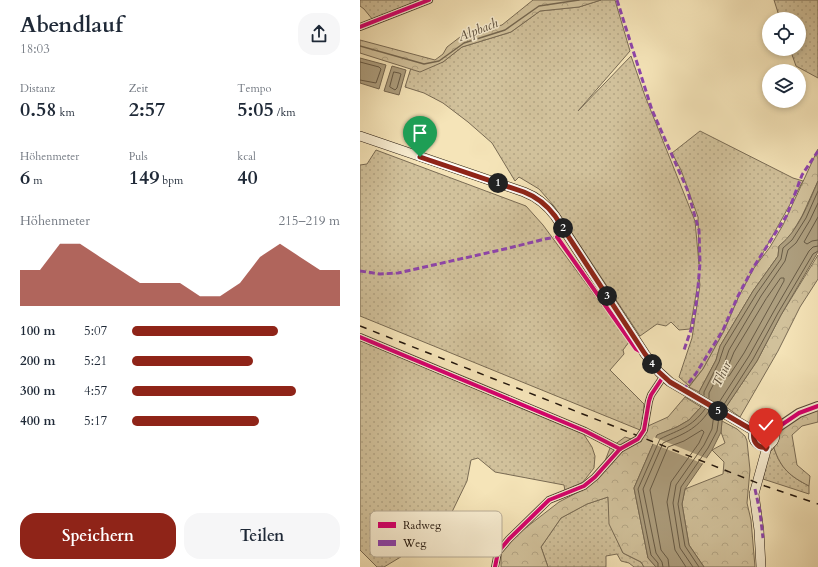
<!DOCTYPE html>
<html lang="de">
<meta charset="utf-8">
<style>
:root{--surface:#fff;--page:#f6f6f7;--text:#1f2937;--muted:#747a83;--accent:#8f2418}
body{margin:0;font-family:Cardo,serif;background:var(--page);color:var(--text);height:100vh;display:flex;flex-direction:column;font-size:15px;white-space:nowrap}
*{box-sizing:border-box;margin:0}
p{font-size:13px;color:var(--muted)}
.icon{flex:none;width:22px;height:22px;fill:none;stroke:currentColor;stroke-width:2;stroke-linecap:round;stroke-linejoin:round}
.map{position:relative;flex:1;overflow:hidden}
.panel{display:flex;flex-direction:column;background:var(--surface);width:360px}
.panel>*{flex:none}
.controls{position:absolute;left:402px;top:12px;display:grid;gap:8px}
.controls a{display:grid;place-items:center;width:44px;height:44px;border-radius:50%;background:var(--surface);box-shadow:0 2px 6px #0003;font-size:20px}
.pin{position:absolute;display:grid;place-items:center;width:34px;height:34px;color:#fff;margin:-41px -17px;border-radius:50% 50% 50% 0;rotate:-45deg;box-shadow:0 0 4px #0007}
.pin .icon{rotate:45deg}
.km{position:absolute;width:20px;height:20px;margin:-10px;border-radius:50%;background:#222;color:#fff;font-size:11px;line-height:20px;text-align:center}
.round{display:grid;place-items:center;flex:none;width:42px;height:42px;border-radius:16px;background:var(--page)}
.head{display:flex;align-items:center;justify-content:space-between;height:68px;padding:0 20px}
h1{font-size:22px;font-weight:800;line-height:30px}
.figures{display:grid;grid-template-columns:repeat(3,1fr);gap:6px;height:68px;padding:4px 20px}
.figures div{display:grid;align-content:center}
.figures b{font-size:20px;font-weight:800}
.figures small{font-size:11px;font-weight:400}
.figures p{font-size:11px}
.chart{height:112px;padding:8px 20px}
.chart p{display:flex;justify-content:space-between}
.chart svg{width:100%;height:72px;margin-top:4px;fill:var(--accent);opacity:.7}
.cta{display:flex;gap:8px;margin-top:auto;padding:8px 20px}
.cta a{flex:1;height:46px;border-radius:16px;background:var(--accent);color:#fff;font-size:16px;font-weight:800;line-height:46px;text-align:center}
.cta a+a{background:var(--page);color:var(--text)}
ul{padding:0 20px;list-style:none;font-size:13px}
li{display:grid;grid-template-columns:64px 48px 1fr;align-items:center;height:30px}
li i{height:10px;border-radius:5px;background:var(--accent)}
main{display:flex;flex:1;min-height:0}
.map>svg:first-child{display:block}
</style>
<main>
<section class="panel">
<div class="head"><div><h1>Abendlauf</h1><p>18:03</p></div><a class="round"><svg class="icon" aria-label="share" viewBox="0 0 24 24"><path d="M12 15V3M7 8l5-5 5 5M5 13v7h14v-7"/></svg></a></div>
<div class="figures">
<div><p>Distanz</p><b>0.58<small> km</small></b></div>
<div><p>Zeit</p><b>2:57</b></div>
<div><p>Tempo</p><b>5:05<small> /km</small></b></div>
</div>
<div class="figures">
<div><p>Höhenmeter</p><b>6<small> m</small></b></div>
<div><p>Puls</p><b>149<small> bpm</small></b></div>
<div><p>kcal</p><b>40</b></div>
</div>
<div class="chart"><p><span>Höhenmeter</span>215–219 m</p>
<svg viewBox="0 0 160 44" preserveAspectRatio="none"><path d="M0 44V22L10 22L20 6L30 6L40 14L50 22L60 30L70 30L80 30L90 38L100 38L110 30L120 14L130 6L140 14L150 22L160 22V44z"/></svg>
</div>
<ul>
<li><b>100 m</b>5:07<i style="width:70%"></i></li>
<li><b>200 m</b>5:21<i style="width:58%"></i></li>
<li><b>300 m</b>4:57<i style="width:79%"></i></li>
<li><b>400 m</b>5:17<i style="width:61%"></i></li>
</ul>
<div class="cta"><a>Speichern</a><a>Teilen</a></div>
</section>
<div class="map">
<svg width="458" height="567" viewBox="0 0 458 567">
<defs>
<pattern id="grass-dots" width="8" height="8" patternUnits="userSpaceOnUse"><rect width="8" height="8" fill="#d1c19b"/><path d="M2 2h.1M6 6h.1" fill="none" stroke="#b3a584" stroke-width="1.8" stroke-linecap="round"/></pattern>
<pattern id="forest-crowns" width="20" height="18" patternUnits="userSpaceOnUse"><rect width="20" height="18" fill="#d1c19b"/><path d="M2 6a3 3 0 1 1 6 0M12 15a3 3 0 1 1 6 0" fill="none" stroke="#b3a584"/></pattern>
</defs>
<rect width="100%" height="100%" fill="#f5e4b8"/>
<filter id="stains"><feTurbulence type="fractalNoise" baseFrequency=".005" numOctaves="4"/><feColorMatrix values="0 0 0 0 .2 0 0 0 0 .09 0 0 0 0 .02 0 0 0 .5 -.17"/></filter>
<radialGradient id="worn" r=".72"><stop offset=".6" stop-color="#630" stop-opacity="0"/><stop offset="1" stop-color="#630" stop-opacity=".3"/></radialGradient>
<!-- grass -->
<g fill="url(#grass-dots)" stroke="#796b54">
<polygon points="0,0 59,0 13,20 4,9 0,6"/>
<polygon points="241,0 255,0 270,51 218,111 271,56 285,96 335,221 339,264 338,217 321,170 312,153 340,131 433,178 443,181 379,296 364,331 343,369 329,386 319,377 332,338 340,285 339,277 330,329 319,330 311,322 306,326 297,324 280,336 194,206 179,189 159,177 155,181 132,143 108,122 83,103 64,93 45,87 51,68 83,62 102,47 151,32 180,11 219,7"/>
<polygon points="414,0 458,0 458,78 436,66 430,49 439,49 439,19 420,19"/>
<polygon points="16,150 166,206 183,225 269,342 263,350 264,354 250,370 284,404 283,424 280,430 0,316 0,165 7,164"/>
<polygon points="0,337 221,430 232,447 235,456 234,468 223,482 205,491 204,485 135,472 118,458 111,460 107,481 91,514 89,528 24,567 17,567 0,550"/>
<circle cx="403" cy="435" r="7"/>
<path d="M414,448C421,469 430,476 449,486V494L403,479L409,453Z"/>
<polygon points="248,497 250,524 263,553 281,562 284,567 274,567 269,563 261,561 257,554 246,556 246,567 188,567 181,547 201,518 227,504"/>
</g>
<!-- forest -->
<g fill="url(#forest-crowns)" stroke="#796b54">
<polygon points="173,0 241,0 219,7 180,11 151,32 102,47 83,62 60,72 0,53 0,40 75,60 83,54 87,47 104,34 142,25"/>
<polygon points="458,149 458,181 442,216 429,238 419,246 418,256 393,291 360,346 356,360 339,392 329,387 343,369 364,331 379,296 394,268 410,247 423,225"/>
<polygon points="458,255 458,279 440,307 418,351 380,417 366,407 397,361 421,315"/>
<polygon points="325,397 341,407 329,420 317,427 297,435 274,488 288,558 296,567 284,567 281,562 263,553 249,524 248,497 227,504 201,518 181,547 188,567 141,567 141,547 199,502 224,489 240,474 250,448 265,437 281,442 288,426 308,417"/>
<path d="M458,406V422L442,426L432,435L437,465L450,476L449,486C430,476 421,469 414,448L423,424Z"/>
<polygon points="362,421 377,429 385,436 387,441 390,470 387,503 391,520 395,567 344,567 329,545 322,504 325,489 363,474 364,462 352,450 365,443 361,432"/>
</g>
<!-- water -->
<g fill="#ad9e7e" stroke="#756750">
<polygon points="0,58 26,65 19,89 0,83"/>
<polygon points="32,66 46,70 39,95 24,91"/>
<path d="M458,181V252L421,315L397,361L366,407L362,421L361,432L352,450L325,489L322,504L329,545L344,567H296L288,558L274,488L297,435L317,427L329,420L341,407L339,392L356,360L360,346L393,291L418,256L419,246C439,230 448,204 458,181Z"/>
</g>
<!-- pier -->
<polygon fill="#f5e4b8" points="294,437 348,459 344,464 291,443"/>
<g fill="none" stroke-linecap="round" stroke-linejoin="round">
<!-- shore -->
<g stroke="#675a45" stroke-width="1">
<polyline points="0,62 19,67 21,69 16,83 0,80"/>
<polygon points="34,72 39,73 41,74 37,88 35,90 30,87"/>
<polyline points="458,217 444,242 447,244 452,241 458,240"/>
<polygon points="421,278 424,278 424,281 384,353 369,376 366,376 365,374 374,352 406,299"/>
<polyline points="344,395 344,392 359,362 364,347 397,293 421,259 423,248 432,240 446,218 458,191"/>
<polyline points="349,398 349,393 364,364 369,350 401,296 425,261 428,250 436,243 450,220 458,203"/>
<polyline points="358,404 389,356 414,311 449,251 453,247 458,246"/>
<polyline points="363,406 393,359 418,313 453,254 458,251"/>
<path d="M298,567V563L291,555L278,489L300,439C320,429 331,428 345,409"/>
<path d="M303,567L302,562L296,553L283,489L303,443C323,434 336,430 349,411"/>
<polyline points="309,567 308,559 301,550 290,490 308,447 324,441 342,430 344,432 339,443 311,482 307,502 315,550 326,567"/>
<polyline points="333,567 320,548 313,503 316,485 344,445 352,429 354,414"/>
<polyline points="339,567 325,546 318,504 321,487 348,448 357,431 359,417"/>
</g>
<!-- stream -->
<polyline stroke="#756750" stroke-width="1.5" points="0,46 64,64 79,61 104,43 145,30 179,6 219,0"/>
<!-- minor casing -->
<g stroke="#564937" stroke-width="8">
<g id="minor">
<polyline points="0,27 69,0"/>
<polyline points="0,337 225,431 260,449"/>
<polyline points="135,567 138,552 149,539 189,500 224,486 235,477 260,449 278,439 284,430 289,401 291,395 303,377"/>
</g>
</g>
<!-- tertiary casing -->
<g stroke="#564937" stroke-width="10">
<polyline id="tertiary" points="414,430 439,413 458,406"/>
</g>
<!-- secondary casing -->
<g stroke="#21150c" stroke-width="10">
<g id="secondary">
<path d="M0,136L164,192C177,197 186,204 195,216L285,354L299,372L310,382L394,431"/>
<circle cx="404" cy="435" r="11"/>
<polyline points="401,567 399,530 394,494 407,447"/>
</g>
</g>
<!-- minor -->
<use href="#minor" stroke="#f8edd1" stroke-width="6"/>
<!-- tertiary -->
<use href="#tertiary" stroke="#f8edd1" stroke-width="8"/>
<!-- secondary -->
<use href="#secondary" stroke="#f8edd1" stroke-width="9"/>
<!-- rail -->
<polyline stroke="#21150c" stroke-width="1.5" stroke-dasharray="7 7" stroke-linecap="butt" points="0,326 405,486 458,504"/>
<!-- quiet -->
<g stroke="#8e44ad" stroke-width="3" stroke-dasharray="6 3" stroke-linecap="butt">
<polyline points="257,0 292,110 327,189 339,230 340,263 337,299 332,327 324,350"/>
<polyline points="0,271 20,274 38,273 149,248 185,239 197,237 199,239"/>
<polyline points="323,390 335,375 363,330 378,296 393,268 427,215 442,175 458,151"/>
<polyline points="395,489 400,512 403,538"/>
</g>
<!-- cycleway casing -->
<g stroke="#f8edd1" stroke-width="6">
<g id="cycleway">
<polyline points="0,27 69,0"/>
<polyline points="197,237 276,349 285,354"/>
<polyline points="0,337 225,431 260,449"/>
<polyline points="414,430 439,413 458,406"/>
<polyline points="135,567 138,552 149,539 189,500 224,486 235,477 260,449 278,439 284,430 289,401 291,395 303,377"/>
</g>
</g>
<!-- cycleway -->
<use href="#cycleway" stroke="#d6006c" stroke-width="4"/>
</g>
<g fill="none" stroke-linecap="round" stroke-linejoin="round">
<!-- route casing -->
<g stroke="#fff" stroke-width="8">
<path id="route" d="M60,157L164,192C177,197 186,204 195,216L285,354L299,372L310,382L394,431C392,441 397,449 407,447L406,449"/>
</g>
<!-- route -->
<use href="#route" stroke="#8f2418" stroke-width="5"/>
</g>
<g text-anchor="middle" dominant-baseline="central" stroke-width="3" stroke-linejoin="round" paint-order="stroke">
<!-- water labels -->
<g font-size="13" font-style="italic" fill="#594c3a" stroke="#f8edd1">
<text transform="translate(118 30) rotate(-21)">Alpbach</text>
<text transform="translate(362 374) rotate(-64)">Thur</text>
</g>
</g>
<!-- legend -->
<rect x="10" y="511" width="132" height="46" rx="6" fill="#f8edd1" stroke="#b8ac96" stroke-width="1"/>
<rect x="18" y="522" width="18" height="6" fill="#d6006c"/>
<rect x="18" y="540" width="18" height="6" fill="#8e44ad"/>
<g font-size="11" fill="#21150c">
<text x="43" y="529">Radweg</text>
<text x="43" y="547">Weg</text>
</g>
<rect width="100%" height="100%" filter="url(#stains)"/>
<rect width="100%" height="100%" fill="url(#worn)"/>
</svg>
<div class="controls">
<a><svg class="icon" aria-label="locate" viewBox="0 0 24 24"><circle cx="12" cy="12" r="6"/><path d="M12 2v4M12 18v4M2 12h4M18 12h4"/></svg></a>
<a><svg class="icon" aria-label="layers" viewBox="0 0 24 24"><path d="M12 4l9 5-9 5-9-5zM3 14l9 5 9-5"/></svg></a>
</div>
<div class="pin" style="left:60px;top:157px;background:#1e9e55"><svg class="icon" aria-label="arrive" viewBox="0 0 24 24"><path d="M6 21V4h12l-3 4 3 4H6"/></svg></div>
<div class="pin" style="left:406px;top:449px;background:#d93025"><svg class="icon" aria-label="check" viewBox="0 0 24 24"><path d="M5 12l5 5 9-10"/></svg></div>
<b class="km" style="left:138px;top:183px">1</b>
<b class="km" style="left:203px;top:228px">2</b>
<b class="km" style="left:247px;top:296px">3</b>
<b class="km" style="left:292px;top:364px">4</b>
<b class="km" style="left:358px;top:411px">5</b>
</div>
</main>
